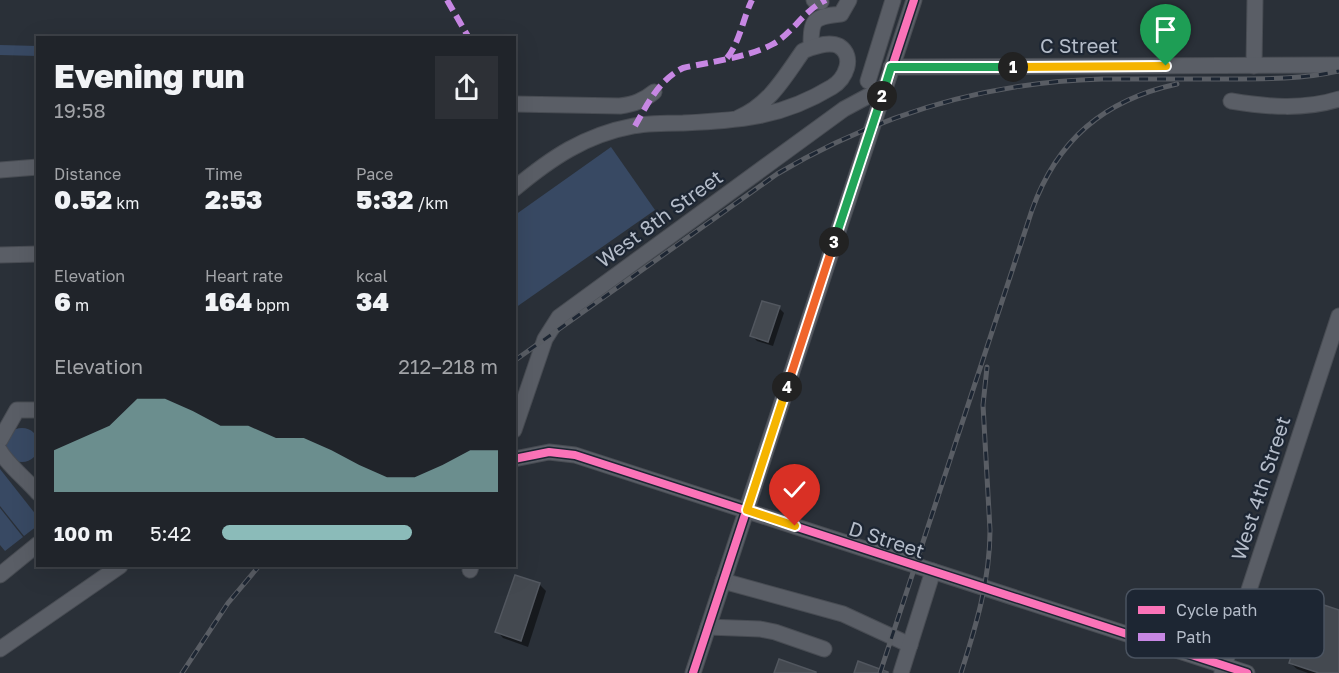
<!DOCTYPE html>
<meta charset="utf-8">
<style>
:root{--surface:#20242a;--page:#2d3036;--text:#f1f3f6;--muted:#a2a4a8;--line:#3d4147;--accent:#8bbbb9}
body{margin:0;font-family:"Golos Text",sans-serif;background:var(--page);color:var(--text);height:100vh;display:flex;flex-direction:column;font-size:22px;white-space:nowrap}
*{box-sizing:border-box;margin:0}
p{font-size:20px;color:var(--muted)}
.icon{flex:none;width:33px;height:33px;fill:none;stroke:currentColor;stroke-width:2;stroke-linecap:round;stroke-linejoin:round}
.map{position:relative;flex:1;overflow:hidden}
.details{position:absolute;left:36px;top:36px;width:480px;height:531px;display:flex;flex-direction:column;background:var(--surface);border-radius:0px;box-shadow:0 6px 24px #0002,0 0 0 2px var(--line)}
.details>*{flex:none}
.pin{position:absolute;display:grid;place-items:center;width:51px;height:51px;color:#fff;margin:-62px -26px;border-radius:50% 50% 50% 0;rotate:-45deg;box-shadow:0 0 6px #0007}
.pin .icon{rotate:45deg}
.km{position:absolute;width:30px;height:30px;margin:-15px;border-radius:50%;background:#222;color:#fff;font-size:16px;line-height:30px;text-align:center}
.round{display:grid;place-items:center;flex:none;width:63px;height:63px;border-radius:0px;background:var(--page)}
.headline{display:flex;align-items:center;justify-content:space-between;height:102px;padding:0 18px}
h1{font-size:33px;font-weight:800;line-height:45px}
.figures{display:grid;grid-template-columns:repeat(3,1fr);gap:9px;height:102px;padding:6px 18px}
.figures div{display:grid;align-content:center}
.figures b{font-size:26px;font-weight:800}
.figures small{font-size:16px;font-weight:400}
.figures p{font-size:16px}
.chart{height:168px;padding:12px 18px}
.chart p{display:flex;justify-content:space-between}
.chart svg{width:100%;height:108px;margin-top:6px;fill:var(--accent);opacity:.7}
ul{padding:0 18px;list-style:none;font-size:20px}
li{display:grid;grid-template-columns:96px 72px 1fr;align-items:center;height:45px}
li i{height:15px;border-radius:8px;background:var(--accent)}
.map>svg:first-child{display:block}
</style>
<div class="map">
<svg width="1339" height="673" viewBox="0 0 1339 673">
<rect width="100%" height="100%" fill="#2a3038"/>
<!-- water -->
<g fill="#384963">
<polygon points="611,147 655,210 515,308 515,215"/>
<circle cx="22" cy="445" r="17"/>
<polygon points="0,469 37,516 37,526 24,536 0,506"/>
<polygon points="0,508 23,537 5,551 0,545"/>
</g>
<!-- shadow -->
<g fill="#0007">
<polygon points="779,308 784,313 773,346 757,341 752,336"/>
<polygon points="539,584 546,591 528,647 503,638 497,631"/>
<polygon points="1339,612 1339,673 1308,673 1297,669 1290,663"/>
</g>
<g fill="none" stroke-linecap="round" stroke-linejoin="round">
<!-- canal -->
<polyline stroke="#384963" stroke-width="10" points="0,50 38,51"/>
</g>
<!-- building -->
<g fill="#444950" stroke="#52575f" stroke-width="1.5">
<polygon points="762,301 780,306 768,342 750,336"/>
<polygon points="515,575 540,583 521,641 495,632"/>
<polygon points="1309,600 1339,610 1339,673 1319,673 1289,663"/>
<polygon points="779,659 816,672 816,673 774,673"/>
<polygon points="858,661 888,672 888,673 854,673"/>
</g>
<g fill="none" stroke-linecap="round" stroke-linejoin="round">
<!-- minor casing -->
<g stroke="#484c53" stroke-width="17">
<g id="minor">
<polyline points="814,0 821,2"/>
<path d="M811,47C811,19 813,17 841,14L849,0"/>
<polyline points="1254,66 1255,0"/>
<polyline points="891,67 1339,65"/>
<polyline points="868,81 893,0"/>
<path d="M1231,101C1267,107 1304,110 1339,99"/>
<path d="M514,104L620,106C634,104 643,101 654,92"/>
<polyline points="0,170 38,167"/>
<path d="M514,189C551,158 585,135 633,126C650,123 667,123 683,123C741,120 781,118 832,87C845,79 856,57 839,46C829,41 812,47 803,51C784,78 769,105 738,118"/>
<polyline points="0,255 38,254"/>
<polyline points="514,430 545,339 559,317 844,109 885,87"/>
<polyline points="0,440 17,410 38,410"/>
<path d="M0,451C7,464 27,480 38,493"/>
<polyline points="514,459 549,452 575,455 1247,673"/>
<polyline points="470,570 471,566"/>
<polyline points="0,575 38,544"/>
<polyline points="723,581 843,614 910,645"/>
<polyline points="708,627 760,629 775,632 824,649"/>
<polyline points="0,649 120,566"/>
<polyline points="1222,672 1339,316"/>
<polyline points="693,673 914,0"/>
<polyline points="901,673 933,571"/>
</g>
</g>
<!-- minor -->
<use href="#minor" stroke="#5a5e66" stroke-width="15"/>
<!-- rail casing -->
<g stroke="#595d64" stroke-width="5">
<g id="rail">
<path d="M514,361L777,174C877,115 986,82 1102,79C1145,79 1187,79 1230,79C1267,79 1303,79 1339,71"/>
<polyline points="182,673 228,603 259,566"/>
<path d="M880,673L1032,210C1057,140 1104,100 1177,84"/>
<path d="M961,673C976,626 990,580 990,530L983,405L987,367"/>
</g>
</g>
<!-- rail -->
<use href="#rail" stroke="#1d2633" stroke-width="3" stroke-dasharray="9" stroke-linecap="butt"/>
<!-- quiet -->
<g stroke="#c787e3" stroke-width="6" stroke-dasharray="12 6" stroke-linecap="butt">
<polyline points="447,0 469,38"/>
<path d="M727,58C740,42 743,18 752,0"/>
<path d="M635,126C648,103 659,80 683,68C709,62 750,57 773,44C793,33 804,10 826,0"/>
</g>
<!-- cycleway casing -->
<g stroke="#1d2633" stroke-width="11">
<g id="cycleway">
<polyline points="514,459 549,452 575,455 1247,673"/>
<polyline points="693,673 914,0"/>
</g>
</g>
<!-- cycleway -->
<use href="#cycleway" stroke="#fb73b8" stroke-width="8"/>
</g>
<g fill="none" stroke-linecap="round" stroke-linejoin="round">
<!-- split-1 casing -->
<g stroke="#fff" stroke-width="12">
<polyline id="split-1" points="1013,67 1166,66"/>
</g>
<!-- split-2 casing -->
<g stroke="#fff" stroke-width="12">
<polyline id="split-2" points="882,96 891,67 1013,67"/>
</g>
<!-- split-3 casing -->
<g stroke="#fff" stroke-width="12">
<polyline id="split-3" points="834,242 882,96"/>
</g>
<!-- split-4 casing -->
<g stroke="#fff" stroke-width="12">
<polyline id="split-4" points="787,387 834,242"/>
</g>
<!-- split-5 casing -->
<g stroke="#fff" stroke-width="12">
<polyline id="split-5" points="787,387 747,510 795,526"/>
</g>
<!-- split-1 -->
<use href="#split-1" stroke="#f5b400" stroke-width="8"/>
<!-- split-2 -->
<use href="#split-2" stroke="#22a559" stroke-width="8"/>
<!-- split-3 -->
<use href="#split-3" stroke="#22a559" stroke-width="8"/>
<!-- split-4 -->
<use href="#split-4" stroke="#f0652b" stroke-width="8"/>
<!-- split-5 -->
<use href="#split-5" stroke="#f5b400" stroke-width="8"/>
</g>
<g text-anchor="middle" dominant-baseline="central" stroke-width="4.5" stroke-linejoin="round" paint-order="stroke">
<!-- street labels -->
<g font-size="20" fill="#b4bcc9" stroke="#1d2633">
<text x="1079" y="45">C Street</text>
<text transform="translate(659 218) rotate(-36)">West 8th Street</text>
<text transform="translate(1260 488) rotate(-72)">West 4th Street</text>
<text transform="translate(887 539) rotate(18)">D Street</text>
</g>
</g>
<!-- legend -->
<rect x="1126" y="589" width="198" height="69" rx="9" fill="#1d2633" stroke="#4a5360" stroke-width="1.5"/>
<rect x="1138" y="606" width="27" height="8" fill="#fb73b8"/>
<rect x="1138" y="633" width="27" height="8" fill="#c787e3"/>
<g font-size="16" fill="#b4bcc9">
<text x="1176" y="616">Cycle path</text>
<text x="1176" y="643">Path</text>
</g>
</svg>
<div class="pin" style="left:1166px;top:66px;background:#1e9e55"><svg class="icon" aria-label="arrive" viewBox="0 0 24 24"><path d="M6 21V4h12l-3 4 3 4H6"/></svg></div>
<div class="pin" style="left:795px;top:526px;background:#d93025"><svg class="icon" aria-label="check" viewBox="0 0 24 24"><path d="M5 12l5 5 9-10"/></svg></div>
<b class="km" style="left:1013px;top:67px">1</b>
<b class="km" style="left:882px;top:96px">2</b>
<b class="km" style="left:834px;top:242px">3</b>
<b class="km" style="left:787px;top:387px">4</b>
<section class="details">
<div class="headline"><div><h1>Evening run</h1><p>19:58</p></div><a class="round"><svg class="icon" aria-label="share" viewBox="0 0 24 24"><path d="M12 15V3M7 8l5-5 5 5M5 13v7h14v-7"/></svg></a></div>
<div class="figures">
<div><p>Distance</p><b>0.52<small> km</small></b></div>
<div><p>Time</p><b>2:53</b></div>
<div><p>Pace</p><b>5:32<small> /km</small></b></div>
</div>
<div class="figures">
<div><p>Elevation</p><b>6<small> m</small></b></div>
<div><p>Heart rate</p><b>164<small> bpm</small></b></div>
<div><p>kcal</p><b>34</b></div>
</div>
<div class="chart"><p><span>Elevation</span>212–218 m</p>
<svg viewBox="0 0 160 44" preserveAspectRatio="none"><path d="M0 44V27L10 22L20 17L30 6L40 6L50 11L60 17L70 17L80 22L90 22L100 27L110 33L120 38L130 38L140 33L150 27L160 27V44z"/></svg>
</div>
<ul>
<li><b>100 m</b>5:42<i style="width:69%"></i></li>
</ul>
</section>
</div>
